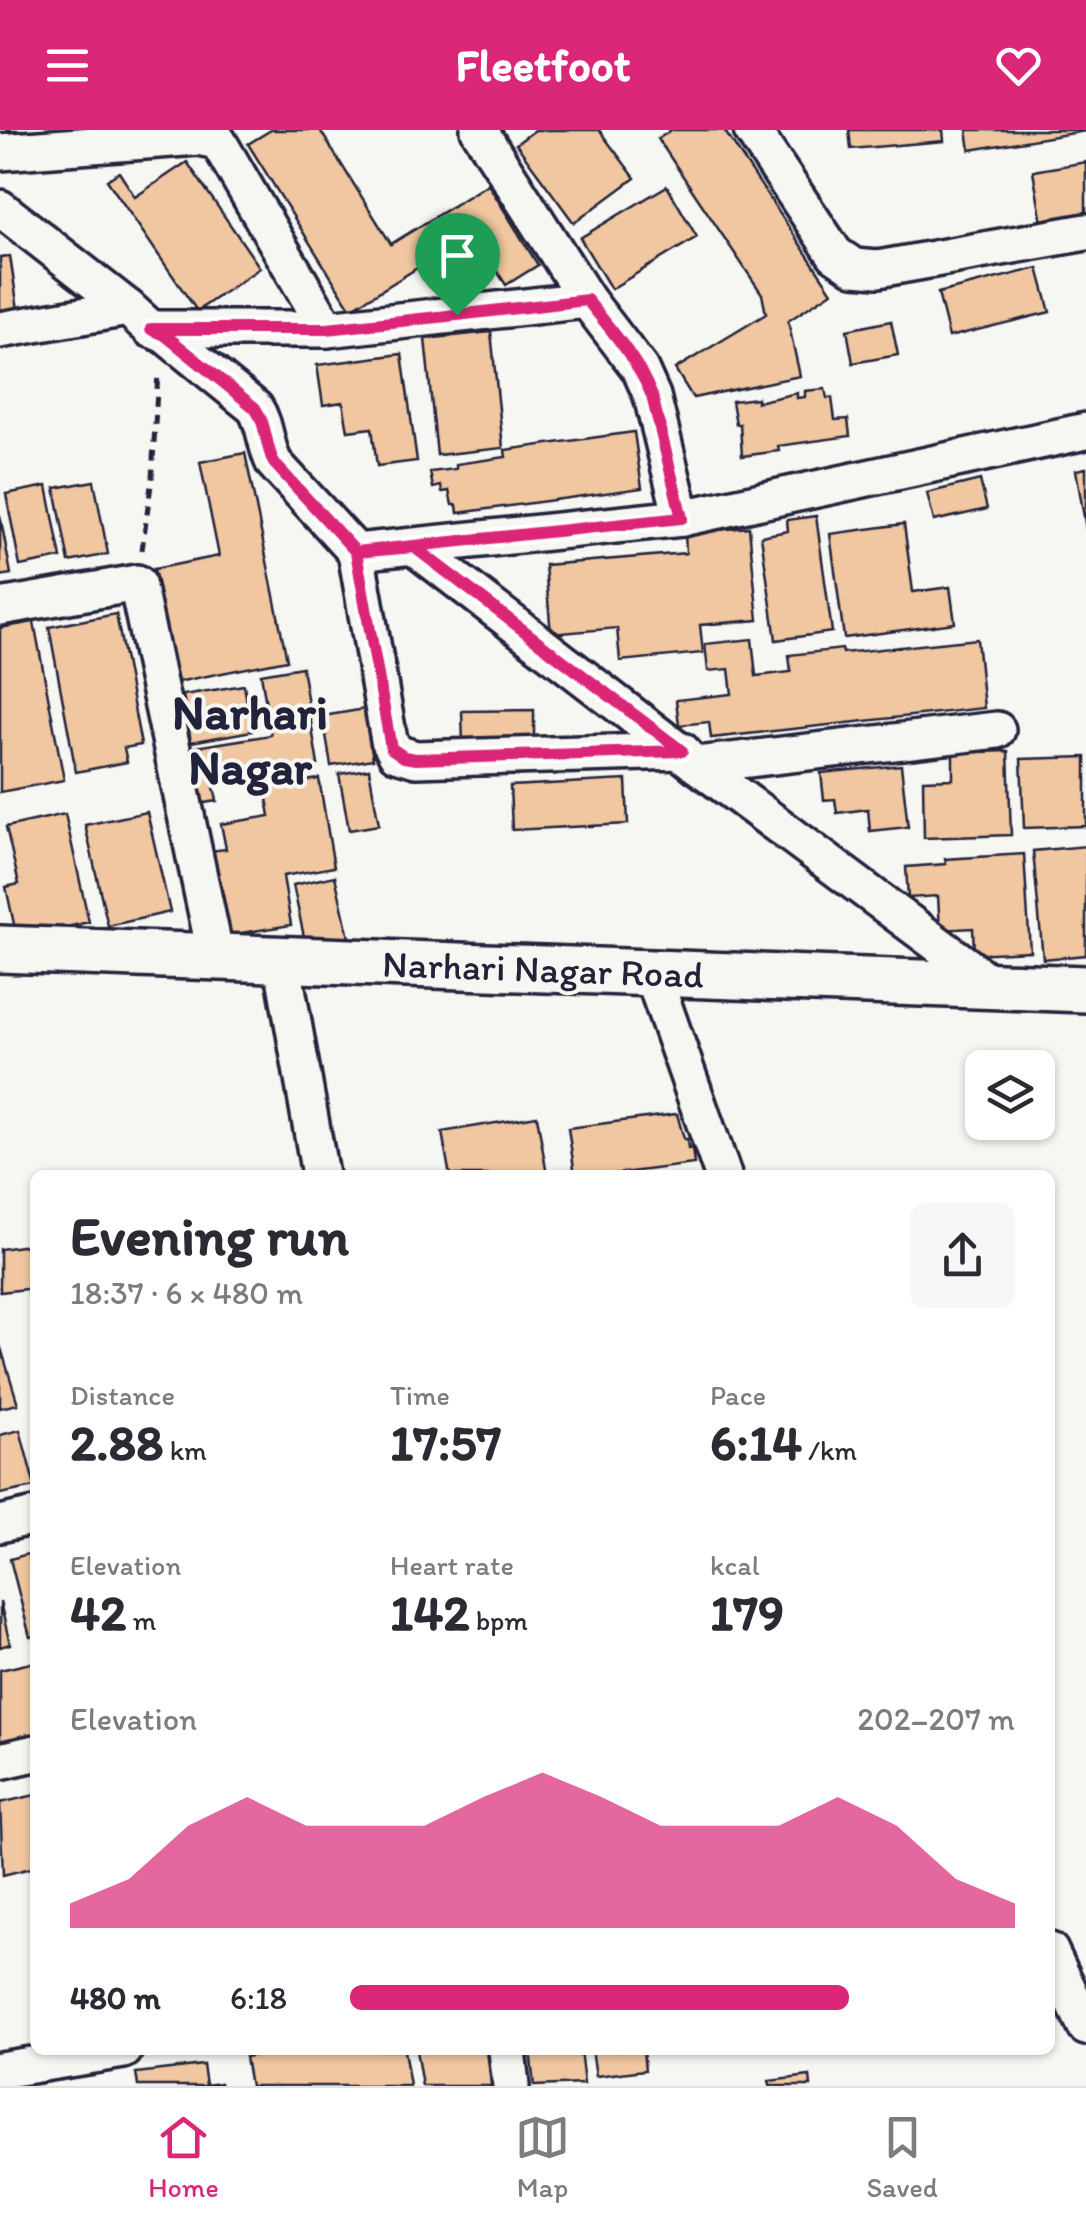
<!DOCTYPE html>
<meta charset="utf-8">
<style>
:root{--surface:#fff;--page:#f7f7f7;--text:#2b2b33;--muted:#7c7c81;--line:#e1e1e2;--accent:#db2777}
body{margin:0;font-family:Itim,sans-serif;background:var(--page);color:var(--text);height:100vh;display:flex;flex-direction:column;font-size:38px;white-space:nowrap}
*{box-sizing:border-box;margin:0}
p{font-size:32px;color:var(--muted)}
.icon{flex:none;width:55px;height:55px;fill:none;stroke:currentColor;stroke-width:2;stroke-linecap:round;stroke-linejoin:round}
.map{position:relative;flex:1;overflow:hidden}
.side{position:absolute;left:30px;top:1040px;width:1025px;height:885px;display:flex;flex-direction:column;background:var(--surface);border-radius:15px;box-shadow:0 2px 8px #0004}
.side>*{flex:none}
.buttons{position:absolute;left:965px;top:920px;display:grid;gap:20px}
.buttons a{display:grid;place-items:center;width:90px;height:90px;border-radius:15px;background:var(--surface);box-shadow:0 2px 8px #0004;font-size:50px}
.pin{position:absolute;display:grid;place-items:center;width:85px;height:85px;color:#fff;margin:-102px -42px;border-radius:50% 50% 50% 0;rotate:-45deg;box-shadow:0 0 10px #0007}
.pin .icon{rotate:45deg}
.round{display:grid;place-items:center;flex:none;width:105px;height:105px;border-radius:15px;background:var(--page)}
.overview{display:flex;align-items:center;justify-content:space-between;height:170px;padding:0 40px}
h1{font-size:55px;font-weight:700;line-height:75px}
.metrics{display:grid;grid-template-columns:repeat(3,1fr);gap:15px;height:170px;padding:10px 40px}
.metrics div{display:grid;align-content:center}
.metrics b{font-size:50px;font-weight:700}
.metrics small{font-size:28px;font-weight:400}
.metrics p{font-size:28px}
.chart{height:280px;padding:20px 40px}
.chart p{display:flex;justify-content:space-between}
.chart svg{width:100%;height:180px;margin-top:10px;fill:var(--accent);opacity:.7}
ul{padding:0 40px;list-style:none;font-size:32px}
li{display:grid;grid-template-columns:160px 120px 1fr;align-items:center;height:75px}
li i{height:25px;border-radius:12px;background:var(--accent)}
header{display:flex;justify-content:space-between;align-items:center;height:130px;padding:0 40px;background:var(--accent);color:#fff;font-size:45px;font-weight:700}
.menu{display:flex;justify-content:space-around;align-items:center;height:140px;border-top:2px solid var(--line);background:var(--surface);font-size:28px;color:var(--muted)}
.menu a{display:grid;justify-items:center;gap:5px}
.menu .selected{color:var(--accent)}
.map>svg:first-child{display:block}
</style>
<header><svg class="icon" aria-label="menu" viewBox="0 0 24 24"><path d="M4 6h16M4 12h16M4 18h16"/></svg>Fleetfoot<svg class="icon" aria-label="heart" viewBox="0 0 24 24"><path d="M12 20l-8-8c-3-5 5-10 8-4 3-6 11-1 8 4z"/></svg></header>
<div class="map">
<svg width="1086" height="1956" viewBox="0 0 1086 1956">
<rect width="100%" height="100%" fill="#f6f6f2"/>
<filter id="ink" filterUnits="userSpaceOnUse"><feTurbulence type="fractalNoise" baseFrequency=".01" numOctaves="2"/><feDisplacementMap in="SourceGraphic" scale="20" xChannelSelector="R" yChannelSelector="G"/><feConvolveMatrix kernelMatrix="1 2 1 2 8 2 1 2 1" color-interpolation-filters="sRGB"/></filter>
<g filter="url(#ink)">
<!-- building -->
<g fill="#f0c7a0" stroke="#22223b" stroke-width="2.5">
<polygon points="6,0 76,0 6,4"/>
<polygon points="271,0 320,0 391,114 488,54 538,135 506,155 493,135 468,150 448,119 351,179 248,14"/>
<polygon points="535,0 599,0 635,48 574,93 516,14"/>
<polygon points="671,0 724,0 832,162 788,191 800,246 693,268 675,239 766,184 762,164 658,9"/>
<polygon points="849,0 943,0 944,11 851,19"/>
<polygon points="967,0 1086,0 1086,1 970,20"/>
<polygon points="187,32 260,138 197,181 107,50 119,42 135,67"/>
<polygon points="1086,32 1086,92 1043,99 1033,41"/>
<polygon points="667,56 697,107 611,159 580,108"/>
<polygon points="10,126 19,186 0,188 0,127"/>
<polygon points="1038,138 1050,182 949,207 938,163"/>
<polygon points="891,191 898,225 853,233 847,200"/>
<polygon points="491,202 503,318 437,325 425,209"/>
<polygon points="402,224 417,331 377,336 372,298 348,301 343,272 323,275 317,235"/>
<polygon points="825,259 827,268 832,268 835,290 848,289 850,306 778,316 779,321 742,326 740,294 736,294 732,271 757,268 757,272 797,263 797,268 805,267 805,261"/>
<polygon points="634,302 642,358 458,383 457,375 452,375 449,361 442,362 441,356 433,358 430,342 456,339 456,334 506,327 505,320"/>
<polygon points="245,323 287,530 177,552 154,439 219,426 200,332"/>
<polygon points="1086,338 1086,399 1076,340"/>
<polygon points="980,350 987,379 934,391 927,363"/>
<polygon points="94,351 108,424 69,432 55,358"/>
<polygon points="47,356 61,428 20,436 6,364"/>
<polygon points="0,385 11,444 0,446"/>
<polygon points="816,386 832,502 776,510 761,406 788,401 787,390"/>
<polygon points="904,394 913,462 950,457 955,493 844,508 830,404"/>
<polygon points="749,397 758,490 700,495 703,523 620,531 617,498 551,504 545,435 686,423 685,403"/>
<polygon points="116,484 141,615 124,618 127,632 76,642 49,497"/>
<polygon points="34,492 64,650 0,662 0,498"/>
<polygon points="752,509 756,546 791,542 789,525 842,519 843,523 977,509 984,578 711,608 709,592 679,595 676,570 732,564 729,539 708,541 705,514"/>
<polygon points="302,537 318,635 213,652 217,671 198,674 189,618 271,605 261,544"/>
<polygon points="244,555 252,601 191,612 183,565"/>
<polygon points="365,579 373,629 331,636 323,586"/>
<polygon points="534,580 534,615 463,615 462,581"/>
<polygon points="1008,621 1011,705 924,708 923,650 953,649 953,623"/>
<polygon points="1086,627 1086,696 1024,698 1021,629"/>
<polygon points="901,635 908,697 870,701 868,679 837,683 835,669 824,670 821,643"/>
<polygon points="369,639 379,695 349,700 339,644"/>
<polygon points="319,649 334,737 283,746 291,795 223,806 209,721 226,719 221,694 270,686 265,657"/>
<polygon points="626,650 628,694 512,700 510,656"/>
<polygon points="147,682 170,782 108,796 85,695"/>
<polygon points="65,684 89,792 17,808 6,757 19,754 6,697"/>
<polygon points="1086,716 1086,825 1043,829 1033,721"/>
<polygon points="1024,724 1030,821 974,824 973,798 940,800 938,766 908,768 906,737 946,734 945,729"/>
<polygon points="335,746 350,812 307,821 293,755"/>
<polygon points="677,984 684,1009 687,1009 688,1019 692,1018 694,1034 607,1045 575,1045 568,998"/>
<polygon points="537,986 547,1045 452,1045 449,1041 442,1002"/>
<polygon points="35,1114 35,1158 0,1162 0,1119"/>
<polygon points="1,1218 18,1274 0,1278 0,1219"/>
<polygon points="20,1300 35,1357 0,1364 0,1305"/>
<polygon points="35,1422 35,1506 30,1507 10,1429"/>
<polygon points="0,1472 10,1514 0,1517"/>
<polygon points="35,1532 35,1613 0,1621 0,1540"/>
<polygon points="35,1665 35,1737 3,1745 0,1673"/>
<polygon points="284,1920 404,1920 410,1956 250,1956 245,1927"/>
<polygon points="416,1920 487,1920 492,1956 422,1956"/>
<polygon points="530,1920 580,1920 584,1954 534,1956"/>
<polygon points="592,1920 643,1920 645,1940 596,1946"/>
<polygon points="203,1935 206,1955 220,1953 221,1956 138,1956 136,1943"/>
<polygon points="810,1946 811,1956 770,1956 769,1951"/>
</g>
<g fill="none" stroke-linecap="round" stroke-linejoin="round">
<!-- minor casing -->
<g stroke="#22223b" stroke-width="42">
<g id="minor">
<polyline points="479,0 587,170 640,239 652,266 682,388"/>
<polyline points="752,0 835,124 854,137 878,139 1086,102"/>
<polyline points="0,22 198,7 218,11 327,199"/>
<polyline points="0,78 128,178"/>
<path d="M151,199L165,205L255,278C266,295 265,315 274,333L356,422L389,610L396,623L416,629L682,621"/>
<polyline points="0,200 128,178 151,199 327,199 587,170"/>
<polyline points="414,417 697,635 994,856"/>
<polyline points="356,422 682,388 1086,301"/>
<polyline points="0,477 137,453 216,827"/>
<polyline points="697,635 997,600"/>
<polyline points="282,830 320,1045"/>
<polyline points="652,843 723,1045"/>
<polyline points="0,1394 35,1386"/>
<polyline points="0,1631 35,1623"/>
<polyline points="1050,1821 1086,1897"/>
<polyline points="507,1920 511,1956"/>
<polyline points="0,1940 124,1920"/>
</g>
</g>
<!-- tertiary casing -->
<g stroke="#22223b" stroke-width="52">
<polyline id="tertiary" points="0,819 1086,859"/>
</g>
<!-- path -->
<polyline stroke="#22223b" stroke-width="5" stroke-dasharray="10 8" stroke-linecap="butt" points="142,420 152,348 158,242"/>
<!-- minor -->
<use href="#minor" stroke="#f6f6f2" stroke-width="35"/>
<!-- tertiary -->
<use href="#tertiary" stroke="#f6f6f2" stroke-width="45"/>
</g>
</g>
<g fill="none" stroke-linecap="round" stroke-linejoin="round" filter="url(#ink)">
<!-- route casing -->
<g stroke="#fff" stroke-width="20">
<path id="route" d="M457,185L327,199H151L165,205L255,278C267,295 265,315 274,333L356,422L414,417L682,621L416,629L404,627L391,618L356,422L682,388L652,266C637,229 612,201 587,170L457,185"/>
</g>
<!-- route -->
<use href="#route" stroke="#db2777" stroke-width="12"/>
</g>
<g text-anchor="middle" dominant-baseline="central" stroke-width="8" stroke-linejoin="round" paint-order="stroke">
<!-- street labels -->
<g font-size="38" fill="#22223b" stroke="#f6f6f2">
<text transform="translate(543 839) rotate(2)">Narhari Nagar Road</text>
</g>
<!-- district labels -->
<g font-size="48" font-weight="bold" fill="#22223b" stroke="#f6f6f2">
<text x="250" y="582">Narhari<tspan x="250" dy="55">Nagar</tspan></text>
</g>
</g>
</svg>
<div class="buttons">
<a><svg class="icon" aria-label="layers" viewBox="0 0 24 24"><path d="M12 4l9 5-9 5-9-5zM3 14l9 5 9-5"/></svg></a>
</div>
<div class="pin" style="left:457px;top:185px;background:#1e9e55"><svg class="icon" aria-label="arrive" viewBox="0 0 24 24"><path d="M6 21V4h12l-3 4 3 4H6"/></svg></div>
<section class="side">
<div class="overview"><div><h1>Evening run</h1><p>18:37 · 6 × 480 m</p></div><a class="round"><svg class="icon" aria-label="share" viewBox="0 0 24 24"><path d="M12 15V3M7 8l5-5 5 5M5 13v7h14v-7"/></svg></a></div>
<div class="metrics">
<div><p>Distance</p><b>2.88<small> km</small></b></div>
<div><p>Time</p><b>17:57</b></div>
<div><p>Pace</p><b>6:14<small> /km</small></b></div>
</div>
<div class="metrics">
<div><p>Elevation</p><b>42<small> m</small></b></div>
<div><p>Heart rate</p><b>142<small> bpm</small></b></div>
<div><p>kcal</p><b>179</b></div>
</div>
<div class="chart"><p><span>Elevation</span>202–207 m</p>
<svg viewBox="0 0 160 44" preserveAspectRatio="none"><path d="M0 44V38L10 32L20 19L30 12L40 19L50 19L60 19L70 12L80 6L90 12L100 19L110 19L120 19L130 12L140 19L150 32L160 38V44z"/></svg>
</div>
<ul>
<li><b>480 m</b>6:18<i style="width:75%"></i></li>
</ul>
</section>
</div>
<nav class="menu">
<a class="selected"><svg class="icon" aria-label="home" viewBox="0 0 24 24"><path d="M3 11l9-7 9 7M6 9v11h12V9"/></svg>Home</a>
<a><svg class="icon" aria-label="map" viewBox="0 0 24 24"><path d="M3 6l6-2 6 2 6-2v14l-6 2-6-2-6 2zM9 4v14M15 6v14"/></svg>Map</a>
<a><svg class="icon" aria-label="saved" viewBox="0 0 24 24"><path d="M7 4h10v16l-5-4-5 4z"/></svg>Saved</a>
</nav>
